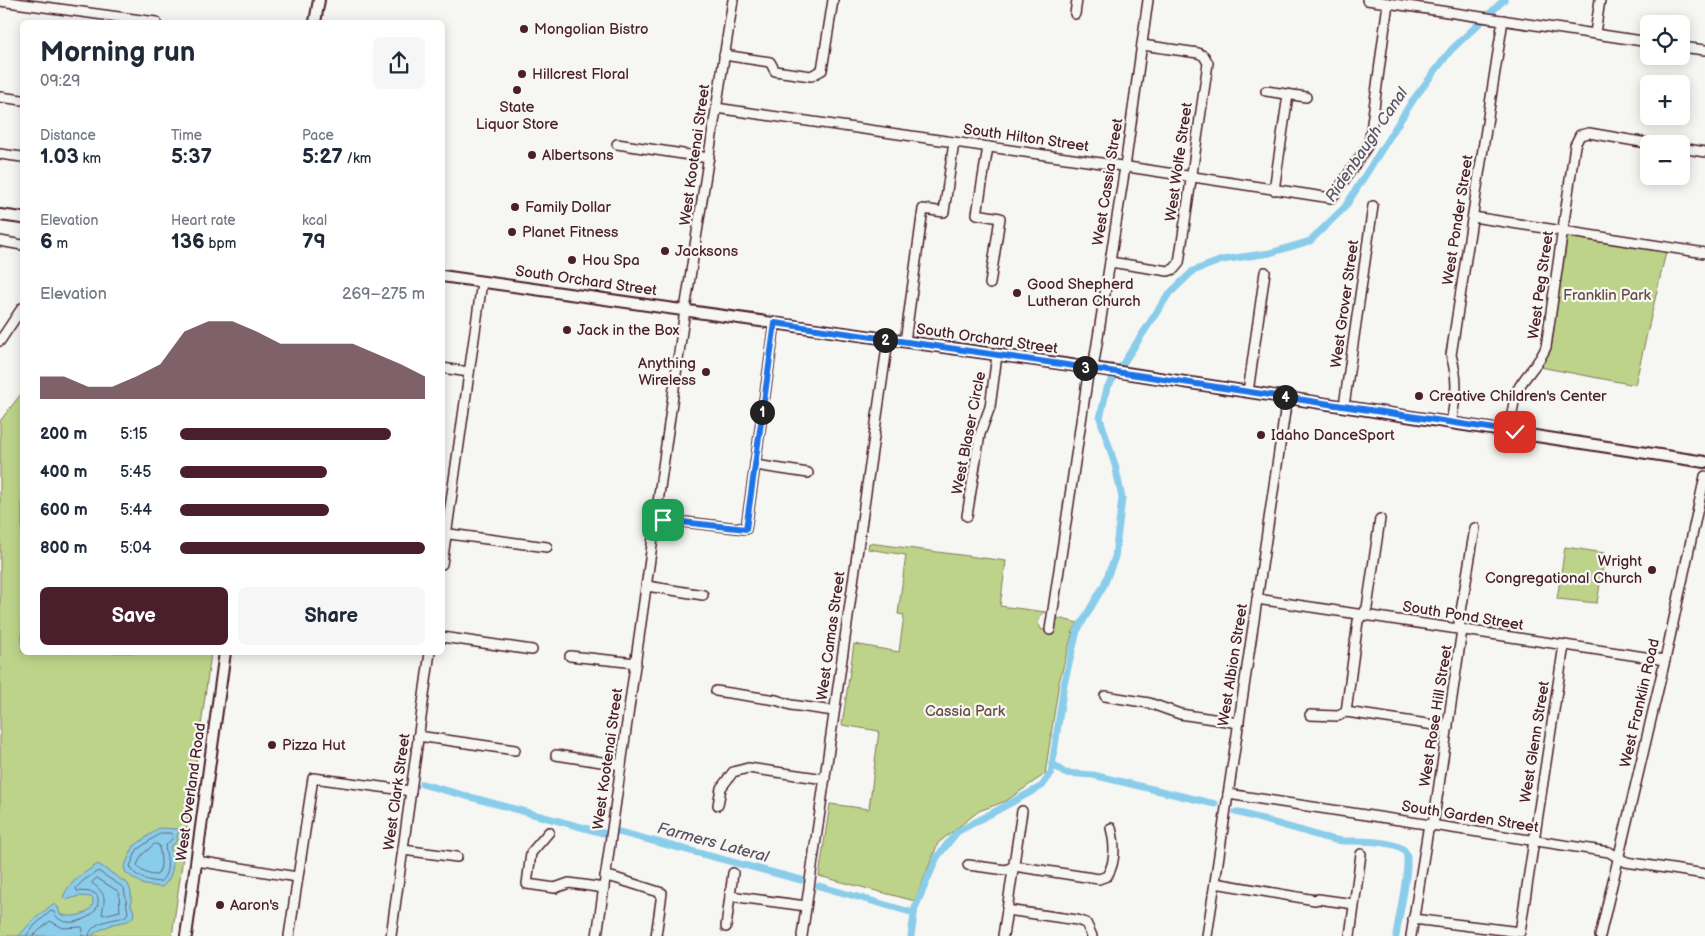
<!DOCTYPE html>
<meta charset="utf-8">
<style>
:root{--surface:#fff;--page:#f6f6f7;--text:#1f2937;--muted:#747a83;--accent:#4a1f2b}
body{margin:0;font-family:"Balsamiq Sans",sans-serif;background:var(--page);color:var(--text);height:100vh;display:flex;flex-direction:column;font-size:19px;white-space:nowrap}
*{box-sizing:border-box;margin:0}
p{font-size:16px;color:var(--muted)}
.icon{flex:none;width:28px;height:28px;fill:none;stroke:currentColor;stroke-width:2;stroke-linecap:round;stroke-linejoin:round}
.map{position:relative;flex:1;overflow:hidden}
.sheet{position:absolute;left:20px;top:20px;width:425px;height:635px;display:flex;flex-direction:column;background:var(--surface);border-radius:8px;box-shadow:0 2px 12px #0003}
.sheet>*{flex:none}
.tools{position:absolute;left:1640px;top:15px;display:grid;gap:10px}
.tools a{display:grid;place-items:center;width:50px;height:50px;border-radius:8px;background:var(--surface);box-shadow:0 2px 12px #0003;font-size:25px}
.pin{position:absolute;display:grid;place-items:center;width:42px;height:42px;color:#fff;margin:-21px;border-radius:10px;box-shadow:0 2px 8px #0006}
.km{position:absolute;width:25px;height:25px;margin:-12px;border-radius:50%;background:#222;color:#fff;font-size:14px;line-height:25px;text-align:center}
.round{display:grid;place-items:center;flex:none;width:52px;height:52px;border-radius:8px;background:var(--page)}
.headline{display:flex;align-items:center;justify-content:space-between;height:85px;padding:0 20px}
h1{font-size:28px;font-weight:700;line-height:38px}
.figures{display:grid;grid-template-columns:repeat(3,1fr);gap:8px;height:85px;padding:5px 20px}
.figures div{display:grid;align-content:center}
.figures b{font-size:21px;font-weight:700}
.figures small{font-size:14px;font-weight:400}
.figures p{font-size:14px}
.chart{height:140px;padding:10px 20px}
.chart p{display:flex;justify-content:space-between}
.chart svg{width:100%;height:90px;margin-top:5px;fill:var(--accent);opacity:.7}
.button{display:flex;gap:10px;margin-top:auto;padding:10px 20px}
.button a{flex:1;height:58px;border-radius:8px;background:var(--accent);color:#fff;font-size:20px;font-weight:700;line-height:58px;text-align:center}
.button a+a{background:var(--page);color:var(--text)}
ul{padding:0 20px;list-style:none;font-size:16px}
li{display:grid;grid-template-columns:80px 60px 1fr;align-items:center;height:38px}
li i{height:12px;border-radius:6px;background:var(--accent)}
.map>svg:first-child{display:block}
</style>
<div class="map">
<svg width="1705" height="936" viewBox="0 0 1705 936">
<rect width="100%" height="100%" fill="#f6f6f2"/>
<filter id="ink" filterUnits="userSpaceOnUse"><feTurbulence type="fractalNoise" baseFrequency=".02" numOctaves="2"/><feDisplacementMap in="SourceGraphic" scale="10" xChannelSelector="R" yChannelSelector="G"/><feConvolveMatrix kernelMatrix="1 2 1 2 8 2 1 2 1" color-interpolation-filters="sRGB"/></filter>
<g filter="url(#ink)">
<!-- green -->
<g fill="#bdd389" stroke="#84795a">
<polygon points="1567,237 1666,252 1635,385 1540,367 1551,349"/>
<polygon points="21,394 22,395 22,652 211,653 172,936 0,936 0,421"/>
<polygon points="869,543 1006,561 1000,606 1046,612 1041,615 1038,623 1041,629 1046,631 1054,627 1058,618 1078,623 1073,631 1059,682 1045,774 1006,801 979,811 938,843 915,901 819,876 830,804 869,809 879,731 842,725 854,644 899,652 904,615 898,614 906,555 868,549"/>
<polygon points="1565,547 1605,553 1597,603 1557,599"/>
</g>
<!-- water -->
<g fill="#8acdeb" stroke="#70879e">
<path d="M159,828L179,829L176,842L170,847C175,861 174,877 162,887L144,885L126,873L124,867L134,846Z"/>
<path d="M98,864L128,884L131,892V905L134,912L133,917L128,921L113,924L98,931L91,936H19L32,921L53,904L58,907L60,914C71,920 99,913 92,897L79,896L66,900L63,897C69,882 84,873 98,864Z"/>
</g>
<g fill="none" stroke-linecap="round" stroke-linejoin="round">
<!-- shore -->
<g stroke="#646578" stroke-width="1">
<path d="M161,833H170L173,835L172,839L165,846C167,859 171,872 160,882C148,881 135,878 130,866L137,850Z"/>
<path d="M155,844L159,845C160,856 164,866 157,875C149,875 141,872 137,865L142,855Z"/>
<path d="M97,878L119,892L120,911L104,915L102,914C105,897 107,895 92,883Z"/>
<path d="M26,936L35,925L51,911L54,912C62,934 106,917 97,895L92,892L77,891L76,888L84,880L98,871L124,888L128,913L125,917C114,920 91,921 89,936"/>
<polyline points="33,936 50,921 63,928 82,927 83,929 82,936"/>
</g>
<!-- canal -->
<g stroke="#8acdeb" stroke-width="7">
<polyline points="1052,763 1064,773 1093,775 1215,804"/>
<polyline points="422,784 603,833"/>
<path d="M1236,812C1258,818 1281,825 1303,831C1316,835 1330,840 1344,841C1356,841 1401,840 1406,853C1411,866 1398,919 1396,936"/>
<polyline points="619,832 801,880"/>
<polyline points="819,886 914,913"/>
<polyline points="911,936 915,908 937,857 957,832 1042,786 1051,773 1064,684 1077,631 1104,585 1115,557 1122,498 1115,465 1100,418 1107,388 1168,295 1193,271 1222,260 1270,253 1310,241 1345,207 1413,100 1451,50 1504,0"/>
</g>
<!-- minor casing -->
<g stroke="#4a1f2b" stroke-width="12">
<g id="minor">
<polyline points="1367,0 1649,42"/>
<polyline points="0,1 156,22"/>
<polyline points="1075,14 1077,0"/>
<polyline points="1595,33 1600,0"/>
<polyline points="1681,47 1705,50"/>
<polyline points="724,55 770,62 775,71 811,76 822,70 833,0"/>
<polyline points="1266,91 1306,97"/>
<polyline points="0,97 22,100"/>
<polyline points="716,108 1115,165 1331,198 1335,194 1368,145 1370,138 1388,3"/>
<polyline points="617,144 709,158"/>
<polyline points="988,147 977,214 1000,218 990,284"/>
<polyline points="1681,148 1705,152"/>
<polyline points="0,154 22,157"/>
<polyline points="1274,190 1288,95"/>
<polyline points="1473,217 1705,253"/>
<polyline points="0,241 22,245"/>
<polyline points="1110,262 1168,271 1174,269 1179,263 1208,63 1204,56 1198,53 1142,45"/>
<polyline points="0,341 22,308"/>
<polyline points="905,342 923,209 944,212 954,142"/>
<polyline points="442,368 469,372"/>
<polyline points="1093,369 1125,167 1148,0"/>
<polyline points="1248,392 1265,272"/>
<polyline points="1344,406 1373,206"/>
<path d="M1451,423C1456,394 1459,383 1451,355L1503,20"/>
<path d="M1510,431C1512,417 1512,402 1518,389C1526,374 1540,363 1546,347L1575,145L1580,135L1589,133L1653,144"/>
<polyline points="755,465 808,473"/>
<polyline points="967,516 980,434 990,407 997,355"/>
<polyline points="657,519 746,529 775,323"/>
<polyline points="442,533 547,547"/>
<polyline points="442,564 482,282"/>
<polyline points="647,586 703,595"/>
<polyline points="1257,599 1665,660"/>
<polyline points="1050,630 1089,368"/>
<polyline points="442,637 532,650"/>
<polyline points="570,656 636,663"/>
<polyline points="716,691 776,700 791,705 834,711"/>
<polyline points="1105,696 1149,703 1180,714 1239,723"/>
<polyline points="1346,712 1358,621 1367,608 1380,519"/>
<polyline points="1310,715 1338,716 1346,712 1448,727"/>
<polyline points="418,736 515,750"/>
<polyline points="556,755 621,765"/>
<polyline points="1228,794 1609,852 1626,862 1705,874"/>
<polyline points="718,805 721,788 733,772 748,768 825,779"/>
<polyline points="549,832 531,853 527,884 555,888 569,883 604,888"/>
<polyline points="403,850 457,857"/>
<polyline points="197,861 297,877"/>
<path d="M968,865L1006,870L1014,866L1099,879L1107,876C1116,862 1115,844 1111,828"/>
<polyline points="605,876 615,878 662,893 656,936"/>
<polyline points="1215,883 1315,900 1318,899 1354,904"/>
<polyline points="730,896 806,906"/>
<polyline points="1007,910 1077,920 1086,923 1092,936"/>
<polyline points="1413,919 1520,932 1564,645"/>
<polyline points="726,927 733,873"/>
<polyline points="289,936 313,778 411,791"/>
<polyline points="391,936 430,652"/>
<polyline points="597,936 685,310 733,0"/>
<polyline points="802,936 888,340"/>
<polyline points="1003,936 1022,811"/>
<polyline points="1207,936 1287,398"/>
<polyline points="1350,936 1361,854"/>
<polyline points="1411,936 1428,830 1433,825 1462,630 1459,623 1475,528"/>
<polyline points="1600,936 1665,660 1705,476"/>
</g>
</g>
<!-- major casing -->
<g stroke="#4a1f2b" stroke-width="14">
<g id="major">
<polyline points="315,22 319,0"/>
<polyline points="0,215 22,218"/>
<polyline points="442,276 1113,371 1705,462"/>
<polyline points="186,936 225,652"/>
</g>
</g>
<!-- minor -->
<use href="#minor" stroke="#f6f6f2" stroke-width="9"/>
<!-- major -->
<use href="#major" stroke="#f6f6f2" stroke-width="10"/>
</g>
</g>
<g fill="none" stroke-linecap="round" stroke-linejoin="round" filter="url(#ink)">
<!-- route casing -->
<g stroke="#fff" stroke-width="10">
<polyline id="route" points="663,520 746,529 775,323 1137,375 1515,432"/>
</g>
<!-- route -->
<use href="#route" stroke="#1a73e8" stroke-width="6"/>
</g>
<!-- markers -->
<g fill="#4a1f2b" stroke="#f6f6f2" stroke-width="2">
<circle cx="524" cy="29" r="5"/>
<circle cx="522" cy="74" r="5"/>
<circle cx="517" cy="90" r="5"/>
<circle cx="532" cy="155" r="5"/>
<circle cx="515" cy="207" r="5"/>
<circle cx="512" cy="232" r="5"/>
<circle cx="665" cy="251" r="5"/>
<circle cx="572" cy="260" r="5"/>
<circle cx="1017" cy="293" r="5"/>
<circle cx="567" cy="330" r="5"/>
<circle cx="706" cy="372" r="5"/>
<circle cx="1419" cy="396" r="5"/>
<circle cx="1261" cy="435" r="5"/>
<circle cx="1652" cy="570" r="5"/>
<circle cx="272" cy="745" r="5"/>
<circle cx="220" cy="905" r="5"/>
</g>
<g text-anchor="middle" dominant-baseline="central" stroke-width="4.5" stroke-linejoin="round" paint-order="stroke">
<!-- poi labels -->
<g font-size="15" fill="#4a1f2b" stroke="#f6f6f2" text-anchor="start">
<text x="534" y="29">Mongolian Bistro</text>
<text x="532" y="74">Hillcrest Floral</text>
<text x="517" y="107" text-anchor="middle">State<tspan x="517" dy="17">Liquor Store</tspan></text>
<text x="542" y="155">Albertsons</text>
<text x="525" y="207">Family Dollar</text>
<text x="522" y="232">Planet Fitness</text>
<text x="675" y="251">Jacksons</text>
<text x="582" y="260">Hou Spa</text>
<text x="1027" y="284">Good Shepherd<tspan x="1027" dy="17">Lutheran Church</tspan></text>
<text x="577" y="330">Jack in the Box</text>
<text x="696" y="363" text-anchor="end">Anything<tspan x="696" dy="17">Wireless</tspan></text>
<text x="1429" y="396">Creative Children's Center</text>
<text x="1271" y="435">Idaho DanceSport</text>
<text x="1642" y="561" text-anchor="end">Wright<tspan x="1642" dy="17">Congregational Church</tspan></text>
<text x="282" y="745">Pizza Hut</text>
<text x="230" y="905">Aaron's</text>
</g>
<!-- street labels -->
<g font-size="15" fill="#4a1f2b" stroke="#f6f6f2">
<text transform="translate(1026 138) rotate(8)">South Hilton Street</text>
<text transform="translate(695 155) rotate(-82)">West Kootenai Street</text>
<text transform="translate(1179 162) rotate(-82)">West Wolfe Street</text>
<text transform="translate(1108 182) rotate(-81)">West Cassia Street</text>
<text transform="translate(1458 220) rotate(-81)">West Ponder Street</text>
<text transform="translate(586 281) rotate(8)">South Orchard Street</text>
<text transform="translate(1541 285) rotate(-82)">West Peg Street</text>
<text transform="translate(1345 304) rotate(-82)">West Grover Street</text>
<text transform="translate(987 339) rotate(8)">South Orchard Street</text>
<text transform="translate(969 433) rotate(-79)">West Blaser Circle</text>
<text transform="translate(1463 616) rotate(9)">South Pond Street</text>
<text transform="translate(831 636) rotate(-82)">West Camas Street</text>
<text transform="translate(1233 665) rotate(-81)">West Albion Street</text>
<text transform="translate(1640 703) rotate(-77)">West Franklin Road</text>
<text transform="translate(1436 716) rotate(-81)">West Rose Hill Street</text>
<text transform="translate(1535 742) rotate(-81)">West Glenn Street</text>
<text transform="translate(608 759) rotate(-82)">West Kootenai Street</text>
<text transform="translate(191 792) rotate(-82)">West Overland Road</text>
<text transform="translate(397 792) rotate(-82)">West Clark Street</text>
<text transform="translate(1470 817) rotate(9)">South Garden Street</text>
</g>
<!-- park labels -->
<g font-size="15" fill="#674c42" stroke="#f6f6f2">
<text x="1607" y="295">Franklin Park</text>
<text x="965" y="711">Cassia Park</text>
</g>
<!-- water labels -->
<g font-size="16" font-style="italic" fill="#5d5365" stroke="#f6f6f2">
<text transform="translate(1367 145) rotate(-56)">Ridenbaugh Canal</text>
<text transform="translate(713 843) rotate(15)">Farmers Lateral</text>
</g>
</g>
</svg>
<div class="tools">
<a><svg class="icon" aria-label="locate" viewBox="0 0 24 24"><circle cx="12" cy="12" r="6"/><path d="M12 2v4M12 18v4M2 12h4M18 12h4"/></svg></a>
<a>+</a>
<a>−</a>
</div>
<div class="pin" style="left:663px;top:520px;background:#1e9e55"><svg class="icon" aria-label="arrive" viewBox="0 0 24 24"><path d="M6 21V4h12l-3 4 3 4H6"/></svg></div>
<div class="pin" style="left:1515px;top:432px;background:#d93025"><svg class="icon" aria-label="check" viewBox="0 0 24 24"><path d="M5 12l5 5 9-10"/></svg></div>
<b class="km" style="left:762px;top:412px">1</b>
<b class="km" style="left:885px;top:340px">2</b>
<b class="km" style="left:1085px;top:368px">3</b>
<b class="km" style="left:1285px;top:397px">4</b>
<section class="sheet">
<div class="headline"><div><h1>Morning run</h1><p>09:29</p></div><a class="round"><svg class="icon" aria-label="share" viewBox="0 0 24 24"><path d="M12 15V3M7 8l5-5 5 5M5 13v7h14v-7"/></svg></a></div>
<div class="figures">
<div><p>Distance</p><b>1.03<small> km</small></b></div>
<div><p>Time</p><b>5:37</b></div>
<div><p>Pace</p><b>5:27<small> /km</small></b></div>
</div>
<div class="figures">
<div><p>Elevation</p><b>6<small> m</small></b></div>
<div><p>Heart rate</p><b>136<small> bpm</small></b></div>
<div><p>kcal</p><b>79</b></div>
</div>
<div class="chart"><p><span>Elevation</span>269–275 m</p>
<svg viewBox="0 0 160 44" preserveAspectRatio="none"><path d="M0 44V33L10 33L20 38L30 38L40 33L50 27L60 11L70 6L80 6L90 11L100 17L110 17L120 17L130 17L140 22L150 27L160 33V44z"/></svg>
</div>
<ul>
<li><b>200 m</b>5:15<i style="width:86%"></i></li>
<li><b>400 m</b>5:45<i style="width:60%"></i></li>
<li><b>600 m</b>5:44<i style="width:61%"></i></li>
<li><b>800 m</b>5:04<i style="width:100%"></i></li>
</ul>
<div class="button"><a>Save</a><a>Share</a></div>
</section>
</div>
